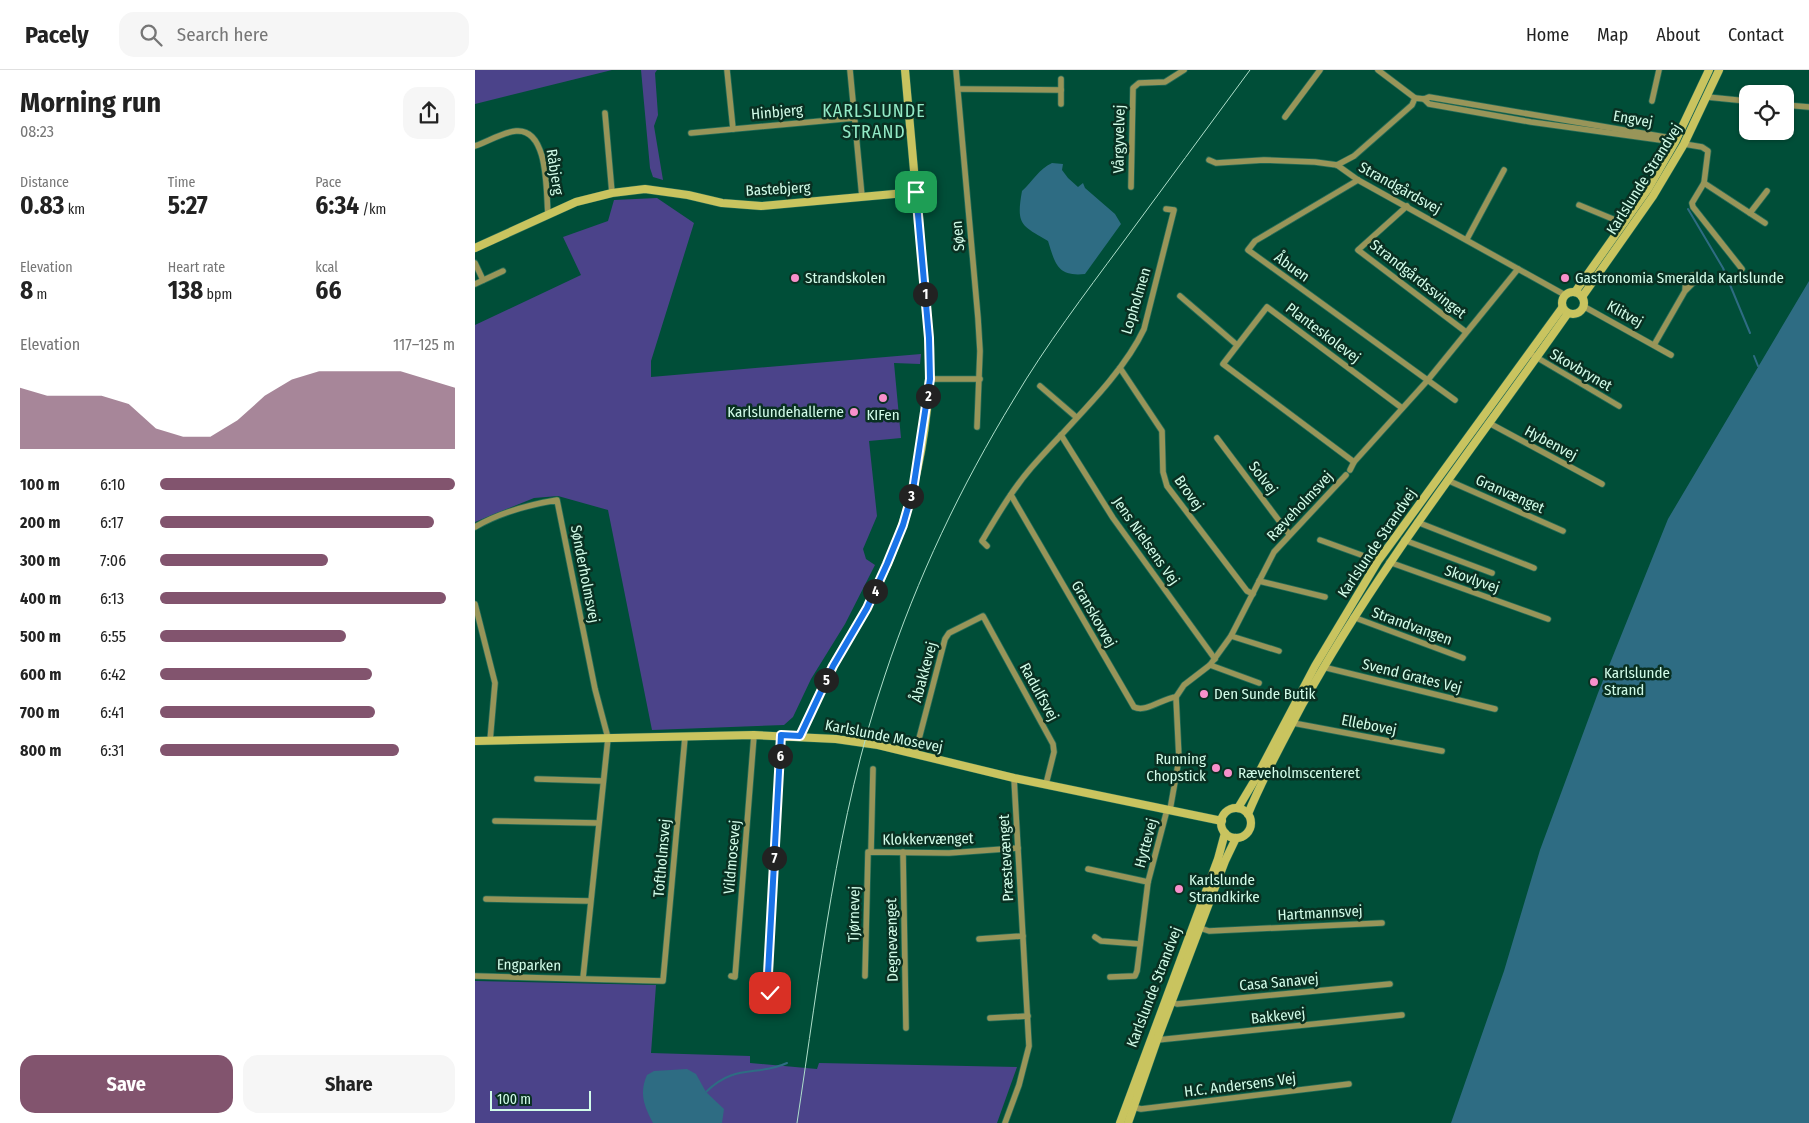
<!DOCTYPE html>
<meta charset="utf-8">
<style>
:root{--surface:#fff;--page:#f6f6f6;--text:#222;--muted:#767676;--line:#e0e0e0;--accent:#82546e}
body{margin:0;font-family:"Fira Sans Condensed",sans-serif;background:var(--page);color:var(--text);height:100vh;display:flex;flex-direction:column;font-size:19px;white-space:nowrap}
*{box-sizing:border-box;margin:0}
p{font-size:16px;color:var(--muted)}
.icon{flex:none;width:28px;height:28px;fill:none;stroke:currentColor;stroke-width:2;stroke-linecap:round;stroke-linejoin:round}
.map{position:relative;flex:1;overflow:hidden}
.sheet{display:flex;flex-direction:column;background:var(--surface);width:475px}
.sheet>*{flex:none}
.buttons{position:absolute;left:1264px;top:15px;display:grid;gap:10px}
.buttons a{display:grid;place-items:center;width:55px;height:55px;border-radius:10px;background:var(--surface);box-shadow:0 1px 4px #0004;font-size:25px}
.scale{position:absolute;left:15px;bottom:12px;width:101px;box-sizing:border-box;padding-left:5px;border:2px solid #d2fce9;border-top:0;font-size:14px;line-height:18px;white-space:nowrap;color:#d2fce9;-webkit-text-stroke:4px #093022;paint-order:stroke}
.pin{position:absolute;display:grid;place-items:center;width:42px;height:42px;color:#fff;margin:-21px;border-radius:10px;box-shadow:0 2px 8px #0006}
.km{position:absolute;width:25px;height:25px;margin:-12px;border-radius:50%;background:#222;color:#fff;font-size:14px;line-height:25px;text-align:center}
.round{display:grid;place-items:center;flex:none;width:52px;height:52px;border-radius:15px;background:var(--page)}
.overview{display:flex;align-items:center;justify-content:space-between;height:85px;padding:0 20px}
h1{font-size:28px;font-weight:700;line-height:38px}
.stats{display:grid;grid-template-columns:repeat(3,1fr);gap:8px;height:85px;padding:5px 20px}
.stats div{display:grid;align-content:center}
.stats b{font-size:25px;font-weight:700}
.stats small{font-size:14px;font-weight:400}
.stats p{font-size:14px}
.chart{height:140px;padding:10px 20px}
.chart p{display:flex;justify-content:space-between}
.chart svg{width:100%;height:90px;margin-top:5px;fill:var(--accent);opacity:.7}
.action{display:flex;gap:10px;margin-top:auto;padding:10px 20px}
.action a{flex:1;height:58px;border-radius:15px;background:var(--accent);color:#fff;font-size:20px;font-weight:700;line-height:58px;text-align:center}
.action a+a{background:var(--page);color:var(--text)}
ul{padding:0 20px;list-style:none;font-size:16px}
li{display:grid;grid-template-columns:80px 60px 1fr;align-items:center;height:38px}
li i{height:12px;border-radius:6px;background:var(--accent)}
header{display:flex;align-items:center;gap:30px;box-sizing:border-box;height:70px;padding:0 25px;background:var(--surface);border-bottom:1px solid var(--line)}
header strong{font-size:24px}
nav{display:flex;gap:28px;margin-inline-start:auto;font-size:18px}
.search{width:350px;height:45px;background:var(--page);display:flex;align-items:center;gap:12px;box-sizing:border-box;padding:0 18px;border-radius:15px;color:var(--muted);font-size:19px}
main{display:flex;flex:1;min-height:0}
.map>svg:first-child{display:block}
</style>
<header>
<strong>Pacely</strong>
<div class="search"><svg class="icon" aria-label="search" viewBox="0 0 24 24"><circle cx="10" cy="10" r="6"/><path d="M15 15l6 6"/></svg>Search here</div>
<nav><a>Home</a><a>Map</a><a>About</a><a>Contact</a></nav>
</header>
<main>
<section class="sheet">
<div class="overview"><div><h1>Morning run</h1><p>08:23</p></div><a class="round"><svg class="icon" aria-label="share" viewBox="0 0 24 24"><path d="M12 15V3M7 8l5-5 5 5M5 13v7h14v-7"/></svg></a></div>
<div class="stats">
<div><p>Distance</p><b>0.83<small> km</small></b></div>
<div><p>Time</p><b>5:27</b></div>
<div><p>Pace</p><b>6:34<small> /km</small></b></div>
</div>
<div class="stats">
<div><p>Elevation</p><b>8<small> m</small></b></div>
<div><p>Heart rate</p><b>138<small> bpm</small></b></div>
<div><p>kcal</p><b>66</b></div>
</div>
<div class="chart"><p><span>Elevation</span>117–125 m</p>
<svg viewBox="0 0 160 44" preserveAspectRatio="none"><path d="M0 44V14L10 18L20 18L30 18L40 22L50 34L60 38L70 38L80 30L90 18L100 10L110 6L120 6L130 6L140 6L150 10L160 14V44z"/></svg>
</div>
<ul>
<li><b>100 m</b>6:10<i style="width:100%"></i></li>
<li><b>200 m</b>6:17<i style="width:93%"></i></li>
<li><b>300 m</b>7:06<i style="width:57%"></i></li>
<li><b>400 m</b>6:13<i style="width:97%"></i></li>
<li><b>500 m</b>6:55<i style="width:63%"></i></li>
<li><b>600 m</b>6:42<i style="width:72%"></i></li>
<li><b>700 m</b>6:41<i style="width:73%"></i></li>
<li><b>800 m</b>6:31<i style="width:81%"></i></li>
</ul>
<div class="action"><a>Save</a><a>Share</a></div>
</section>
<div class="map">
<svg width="1334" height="1053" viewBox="0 0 1334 1053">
<rect width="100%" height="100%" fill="#004e38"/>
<!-- green -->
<g fill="#4b438a">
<polygon points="0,0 137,0 0,34"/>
<polygon points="166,0 182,0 180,3 183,45 179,56 188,110 178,107 175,98"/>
<polygon points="182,128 219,153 176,291 176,307 446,284 445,294 419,293 426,368 394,371 402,446 388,479 391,489 400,495 370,554 336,609 318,647 309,655 177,660 133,440 83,426 59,428 0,452 0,255 106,205 88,167 133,151 139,130"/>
<polygon points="0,911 181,915 176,983 275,986 275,993 342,999 344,993 542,997 522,1053 0,1053"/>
</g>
<!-- water -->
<g fill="#2e6c83">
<path d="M577,93L588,94L587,100L593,108L603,117L608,113L610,118L640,144L646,154L610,204C582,207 580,193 573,171C546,155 541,155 547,121C558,111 564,99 577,93Z"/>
<polygon points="1334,211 1334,1053 976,1053 1029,901 1065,780 1123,623 1193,449"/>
<path d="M212,999L221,1004L231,1022L249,1039L247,1053H178C169,1036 164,1023 172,1005L179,1001Z"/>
</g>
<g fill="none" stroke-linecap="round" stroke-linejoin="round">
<!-- stream -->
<g stroke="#2e6c83" stroke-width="2">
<polyline points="1213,139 1248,198 1275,263"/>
<polyline points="1279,286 1283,296"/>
<path d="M231,1022C260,993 282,1007 312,993"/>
</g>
<!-- street casing -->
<g stroke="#266d58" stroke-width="7">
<g id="street">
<polyline points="252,0 258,59"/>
<polyline points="375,0 387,127"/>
<polyline points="481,0 503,248 505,281 502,357"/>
<polyline points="903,0 940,28"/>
<polyline points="483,19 586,20"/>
<polyline points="1232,27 1272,31"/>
<polyline points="949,29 954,34 1056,52 1200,72"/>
<polyline points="1177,31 1184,0"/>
<polyline points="586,34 586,9"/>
<polyline points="1310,35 1334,37"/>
<polyline points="130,43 137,123"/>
<polyline points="810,47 845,0"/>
<polyline points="216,63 379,48"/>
<polyline points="1209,74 1227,77 1233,81 1229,113 1217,133 1218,137 1267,199"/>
<path d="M0,76C12,72 28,62 41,61C74,58 71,123 73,144"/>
<polyline points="734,90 741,93 789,90 840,92 862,95 883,110 1090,225"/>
<polyline points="862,95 879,86 937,35 940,28 949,29 954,27 1196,68 1200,72"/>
<polyline points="883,110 780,171 773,180 980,330"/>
<polyline points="1229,113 1290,153"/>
<polyline points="656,117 658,18 664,13 690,12 709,0"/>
<polyline points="1104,135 1150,154"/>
<polyline points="932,136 883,180 991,262"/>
<polyline points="1275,143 1292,121"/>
<polyline points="992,169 1029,100"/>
<polyline points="0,193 8,210"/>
<polyline points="0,214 28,201"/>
<polyline points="705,226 762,275"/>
<polyline points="1108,236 1196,285"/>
<polyline points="1179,275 1210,221 1220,211 1218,205 1211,207 1210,221"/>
<polyline points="1056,284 1144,336"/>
<polyline points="645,298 687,361 688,402 692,416 772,521 778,524"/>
<polyline points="455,309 505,309"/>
<polyline points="565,316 601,347"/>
<polyline points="1014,353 1127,414"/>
<polyline points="586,365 638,448 740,589"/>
<polyline points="742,368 814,464"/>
<polyline points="879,392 748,294 792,237 927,338"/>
<polyline points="875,400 879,392 952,311 1043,199"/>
<polyline points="972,410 1088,461"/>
<path d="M536,425L659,637C671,643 688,628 701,627"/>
<polyline points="942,452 1059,498"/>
<path d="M0,457C26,442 52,435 82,430L120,619L133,668L108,908"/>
<polyline points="845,470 903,491"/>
<polyline points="929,470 1017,503"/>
<path d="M512,476L507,471C522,446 537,420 556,398C592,356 646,308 669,259L699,140L691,139"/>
<polyline points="914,492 1073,549"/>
<polyline points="784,511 850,527"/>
<polyline points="0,534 20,613 15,671"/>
<polyline points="878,547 988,588"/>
<polyline points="756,566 804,581"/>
<polyline points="735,595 784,613"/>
<polyline points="848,597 1020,639"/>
<polyline points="818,653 967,681"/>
<polyline points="440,684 470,569 474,563 508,546 578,674 579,682 571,714"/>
<polyline points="62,709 128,711"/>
<polyline points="695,740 704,689 701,627 709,615 735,595 756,566 799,482 871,405"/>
<polyline points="20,751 123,753"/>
<polyline points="396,782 398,699"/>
<polyline points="428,782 431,958"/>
<polyline points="613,799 673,812"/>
<polyline points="11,829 115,831"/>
<polyline points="725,858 734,861 907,853"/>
<polyline points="620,867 626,871 665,874"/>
<polyline points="504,869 548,866"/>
<polyline points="0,906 188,911 210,667"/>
<polyline points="256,906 260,907 279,665"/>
<polyline points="390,906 393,782 474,783 543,778"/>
<polyline points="635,907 660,906 662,901 673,812 692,740"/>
<polyline points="295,923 292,922 306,665"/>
<polyline points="696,932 702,934 915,914"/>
<polyline points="515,948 553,946"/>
<polyline points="682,970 927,945"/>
<polyline points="658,1037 666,1039 874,1014"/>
<polyline points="530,1053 544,1015 554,976 539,708"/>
</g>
</g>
<!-- secondary casing -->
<g stroke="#266d58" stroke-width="9">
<g id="secondary">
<polyline points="0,178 101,132 137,123 170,119 213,125 247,133 286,136 441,122"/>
<circle cx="1098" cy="233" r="11"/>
<polyline points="1100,222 1173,119 1200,72 1234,0"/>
<polyline points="1107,227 1178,126 1209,74 1244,0"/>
<path d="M325,666C336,643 346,619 357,597C368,577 381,558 392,538C434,458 455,369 455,279L430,0"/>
<polyline points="0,671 279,665 361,669 403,675 539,708 747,751"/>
<polyline points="763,738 781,708 840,596 903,491 1087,238"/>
<circle cx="761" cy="753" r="15"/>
<path d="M773,744C788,707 808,671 827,635C904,496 1002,373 1093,243"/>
<polyline points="645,1053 743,789 750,763"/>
<polyline points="653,1053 682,970 750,791 761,768"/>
</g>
</g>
<!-- street -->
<use href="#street" stroke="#989559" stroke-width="5.5"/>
<!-- secondary -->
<use href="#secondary" stroke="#c9c45f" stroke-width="8"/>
<!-- tram -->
<path stroke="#aedfcb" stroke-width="1" d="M322,1053C345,903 361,749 410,605C442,508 486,416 539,329C571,275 609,225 646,175C689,117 732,58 775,0"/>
</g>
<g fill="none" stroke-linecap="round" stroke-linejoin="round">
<!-- route casing -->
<g stroke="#fff" stroke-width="10">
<polyline id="route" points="295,923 292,922 306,665 325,666 358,596 392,538 412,494 428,455 438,420 455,309 454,268 441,122"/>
</g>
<!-- route -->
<use href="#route" stroke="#1a73e8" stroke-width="6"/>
</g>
<!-- markers -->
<g fill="#f890cb" stroke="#093022" stroke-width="2">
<circle cx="320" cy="208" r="5"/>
<circle cx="1090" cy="208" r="5"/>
<circle cx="408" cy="328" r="5"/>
<circle cx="379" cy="342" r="5"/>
<circle cx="1119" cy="612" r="5"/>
<circle cx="729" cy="624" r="5"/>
<circle cx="741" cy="698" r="5"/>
<circle cx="753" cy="703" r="5"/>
<circle cx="704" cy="819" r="5"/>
</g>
<g text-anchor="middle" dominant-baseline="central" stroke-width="5" stroke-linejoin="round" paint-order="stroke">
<!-- street labels -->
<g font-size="15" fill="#d2fce9" stroke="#093022">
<text transform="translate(302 42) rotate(-5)">Hinbjerg</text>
<text transform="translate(1158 49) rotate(10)">Engvej</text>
<text transform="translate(644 69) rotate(-89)">Vårgyvelvej</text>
<text transform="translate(80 102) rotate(81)">Råbjerg</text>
<text transform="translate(1169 109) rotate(-58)">Karlslunde Strandvej</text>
<text transform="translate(925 118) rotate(29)">Strandgårdsvej</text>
<text transform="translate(303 119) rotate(-3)">Bastebjerg</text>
<text transform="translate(483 166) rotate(-95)">Søen</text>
<text transform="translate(817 197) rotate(36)">Åbuen</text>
<text transform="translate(943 209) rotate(38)">Strandgårdssvinget</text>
<text transform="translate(661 231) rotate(-73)">Lopholmen</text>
<text transform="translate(1150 244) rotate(29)">Klitvej</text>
<text transform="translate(848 263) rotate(37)">Planteskolevej</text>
<text transform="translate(1106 300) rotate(30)">Skovbrynet</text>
<text transform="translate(1076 373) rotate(28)">Hybenvej</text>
<text transform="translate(788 408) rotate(53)">Solvej</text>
<text transform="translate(714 423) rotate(55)">Brovej</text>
<text transform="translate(1035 424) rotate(24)">Granvænget</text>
<text transform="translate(825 436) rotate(-47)">Ræveholmsvej</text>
<text transform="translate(671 471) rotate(55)">Jens Nielsens Vej</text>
<text transform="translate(902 473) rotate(-56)">Karlslunde Strandvej</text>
<text transform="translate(110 504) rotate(79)">Sønderholmsvej</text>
<text transform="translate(997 509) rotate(19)">Skovlyvej</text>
<text transform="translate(619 544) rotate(60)">Granskovvej</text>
<text transform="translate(937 556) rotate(20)">Strandvangen</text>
<text transform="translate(449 602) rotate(-75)">Åbakkevej</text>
<text transform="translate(937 606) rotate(14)">Svend Grates Vej</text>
<text transform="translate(564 622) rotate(61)">Radulfsvej</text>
<text transform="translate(894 655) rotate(11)">Ellebovej</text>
<text transform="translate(409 666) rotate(11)">Karlslunde Mosevej</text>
<text transform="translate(453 769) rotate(-1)">Klokkervænget</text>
<text transform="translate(671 773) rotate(-75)">Hyttevej</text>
<text transform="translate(257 787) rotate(-85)">Vildmosevej</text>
<text transform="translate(187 788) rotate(-85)">Toftholmsvej</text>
<text transform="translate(531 788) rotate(-93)">Præstevænget</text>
<text transform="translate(845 843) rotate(-3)">Hartmannsvej</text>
<text transform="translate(379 844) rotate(-89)">Tjørnevej</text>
<text transform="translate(417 870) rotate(-91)">Degnevænget</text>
<text transform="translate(54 895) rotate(1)">Engparken</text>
<text transform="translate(804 912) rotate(-5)">Casa Sanavej</text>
<text transform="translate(679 917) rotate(-69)">Karlslunde Strandvej</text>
<text transform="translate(803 946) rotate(-6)">Bakkevej</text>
<text transform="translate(765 1015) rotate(-7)">H.C. Andersens Vej</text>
</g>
<!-- poi labels -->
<g font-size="15" fill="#d2fce9" stroke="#093022" text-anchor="start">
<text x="330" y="208">Strandskolen</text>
<text x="1100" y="208">Gastronomia Smeralda Karlslunde</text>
<text x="369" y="342" text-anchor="end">Karlslundehallerne</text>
<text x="408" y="345" text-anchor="middle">KIFen</text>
<text x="1129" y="603">Karlslunde<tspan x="1129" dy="17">Strand</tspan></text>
<text x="739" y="624">Den Sunde Butik</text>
<text x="731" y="689" text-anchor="end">Running<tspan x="731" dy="17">Chopstick</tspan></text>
<text x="763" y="703">Ræveholmscenteret</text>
<text x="714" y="810">Karlslunde<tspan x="714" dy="17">Strandkirke</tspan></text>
</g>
<!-- quarter labels -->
<g font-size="18" letter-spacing="1" fill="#93eac6" stroke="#093022">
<text x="399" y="41">KARLSLUNDE<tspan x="399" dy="21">STRAND</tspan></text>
</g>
</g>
</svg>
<div class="buttons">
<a><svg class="icon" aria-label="locate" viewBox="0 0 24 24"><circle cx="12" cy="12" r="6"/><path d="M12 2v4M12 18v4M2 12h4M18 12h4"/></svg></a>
</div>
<div class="scale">100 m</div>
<div class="pin" style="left:441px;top:122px;background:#1e9e55"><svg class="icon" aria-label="arrive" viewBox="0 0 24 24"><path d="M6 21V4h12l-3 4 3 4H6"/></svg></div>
<div class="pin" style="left:295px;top:923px;background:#d93025"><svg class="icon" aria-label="check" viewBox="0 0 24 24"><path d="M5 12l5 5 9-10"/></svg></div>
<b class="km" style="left:450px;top:224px">1</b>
<b class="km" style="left:453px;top:326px">2</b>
<b class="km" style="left:436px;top:426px">3</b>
<b class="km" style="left:400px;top:521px">4</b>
<b class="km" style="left:351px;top:610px">5</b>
<b class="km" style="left:305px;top:686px">6</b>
<b class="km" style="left:299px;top:788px">7</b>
</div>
</main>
